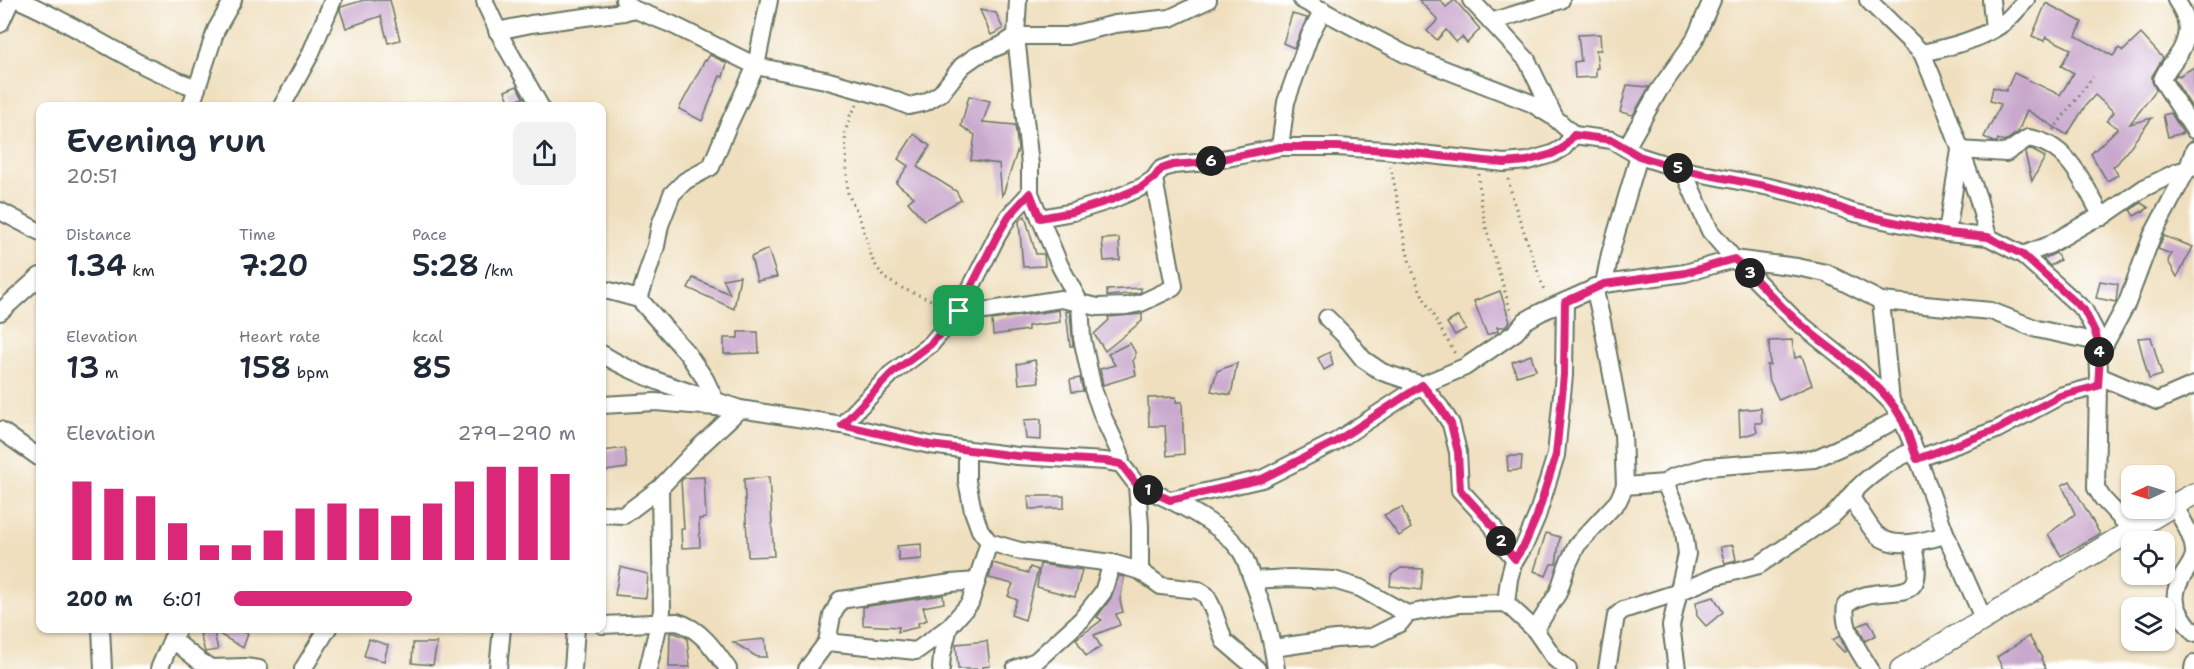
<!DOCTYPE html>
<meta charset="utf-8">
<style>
:root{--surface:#fff;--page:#f2f2f3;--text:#1f2937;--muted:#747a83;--accent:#db2777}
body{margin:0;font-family:"Shantell Sans",sans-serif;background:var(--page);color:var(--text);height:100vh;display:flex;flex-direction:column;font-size:22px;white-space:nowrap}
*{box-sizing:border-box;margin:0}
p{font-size:20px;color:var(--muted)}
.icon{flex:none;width:33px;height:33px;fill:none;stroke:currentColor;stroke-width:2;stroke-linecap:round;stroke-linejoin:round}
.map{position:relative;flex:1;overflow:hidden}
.side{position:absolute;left:36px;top:102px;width:570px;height:531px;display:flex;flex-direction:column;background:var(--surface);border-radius:12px;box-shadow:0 2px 4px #0004}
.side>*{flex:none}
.needle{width:39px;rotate:266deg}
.tools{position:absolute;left:2121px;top:465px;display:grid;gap:12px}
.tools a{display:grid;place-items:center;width:54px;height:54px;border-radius:12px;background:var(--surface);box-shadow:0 2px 4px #0004;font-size:30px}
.pin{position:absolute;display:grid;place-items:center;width:51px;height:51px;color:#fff;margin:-26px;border-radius:12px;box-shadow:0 3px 9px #0006}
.km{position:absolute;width:30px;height:30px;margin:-15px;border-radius:50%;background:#222;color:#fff;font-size:16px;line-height:30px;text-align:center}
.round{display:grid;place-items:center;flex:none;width:63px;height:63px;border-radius:12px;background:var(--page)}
.summary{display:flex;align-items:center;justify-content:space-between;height:102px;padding:0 30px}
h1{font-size:33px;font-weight:600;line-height:45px}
.stats{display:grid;grid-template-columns:repeat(3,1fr);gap:9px;height:102px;padding:6px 30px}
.stats div{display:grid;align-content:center}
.stats b{font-size:30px;font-weight:600}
.stats small{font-size:16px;font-weight:400}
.stats p{font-size:16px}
.chart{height:168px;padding:12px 30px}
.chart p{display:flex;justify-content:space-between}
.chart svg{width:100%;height:108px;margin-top:6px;stroke:var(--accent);stroke-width:6}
ul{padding:0 30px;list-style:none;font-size:20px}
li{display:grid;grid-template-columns:96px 72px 1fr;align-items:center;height:45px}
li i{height:15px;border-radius:8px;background:var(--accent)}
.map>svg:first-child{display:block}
</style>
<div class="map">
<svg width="2194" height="669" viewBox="0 0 2194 669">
<rect width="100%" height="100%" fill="#fff"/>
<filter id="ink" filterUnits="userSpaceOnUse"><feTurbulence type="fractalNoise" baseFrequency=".0167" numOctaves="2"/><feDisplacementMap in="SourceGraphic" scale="12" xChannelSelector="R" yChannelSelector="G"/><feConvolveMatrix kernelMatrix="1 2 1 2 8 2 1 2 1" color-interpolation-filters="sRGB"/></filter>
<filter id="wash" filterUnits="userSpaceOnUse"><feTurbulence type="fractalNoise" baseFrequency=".008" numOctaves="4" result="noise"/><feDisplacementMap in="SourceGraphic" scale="24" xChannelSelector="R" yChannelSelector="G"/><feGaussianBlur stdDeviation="1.35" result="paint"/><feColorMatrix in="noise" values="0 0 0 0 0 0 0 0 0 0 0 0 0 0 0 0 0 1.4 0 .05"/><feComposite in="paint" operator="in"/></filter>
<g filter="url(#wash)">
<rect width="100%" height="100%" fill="#efdfbe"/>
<g id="blocks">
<!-- building -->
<g fill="#c9a8cd">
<polygon points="364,0 390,0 400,40 388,43 381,16 346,28 340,10 341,7"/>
<polygon points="1419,0 1440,0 1446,7 1455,0 1480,29 1467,43 1462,37 1456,42 1446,30 1437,40 1427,31 1438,20"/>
<polygon points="2046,3 2082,22 2076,36 2113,56 2119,48 2123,51 2141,34 2163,58 2152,76 2152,81 2156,90 2130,124 2152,118 2117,164 2113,166 2118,175 2107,181 2091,154 2118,128 2107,121 2114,112 2095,95 2086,105 2067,135 2027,110 2018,132 2004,142 1998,139 1997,142 1993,142 1984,137 2001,104 1990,101 1993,87 2006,91 2014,73 2060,95 2074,73 2061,66 2071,49 2046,37 2044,41 2032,36"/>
<polygon points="980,10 996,13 1003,29 991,35"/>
<polygon points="1292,14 1307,18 1294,48 1283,43"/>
<polygon points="1600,34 1601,50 1596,50 1598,68 1596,68 1596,77 1575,78 1574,62 1581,61 1578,35"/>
<polygon points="710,55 727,63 723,77 720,76 702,121 679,109 705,60 706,61"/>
<polygon points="2194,67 2194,111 2174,79 2177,74 2179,76"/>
<polygon points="1627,85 1649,87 1633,115 1620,112"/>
<polygon points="517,86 523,98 510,103 505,91"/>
<polygon points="969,96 990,101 983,122 1015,125 1018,149 1002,197 999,164 971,160 975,135 961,126"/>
<polygon points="2171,113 2183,133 2168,137 2163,115"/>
<polygon points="914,134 930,146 917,167 956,191 961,200 924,220 908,202 914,197 896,183 908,166 898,159"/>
<polygon points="2030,149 2045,157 2032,181 2025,153"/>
<polygon points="2141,203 2149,208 2134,216 2130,210"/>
<polygon points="1025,216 1036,254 1044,254 1045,266 1023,267 1019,221"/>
<polygon points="2164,236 2193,247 2177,277 2168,261 2171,254 2158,249"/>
<polygon points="1119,238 1120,260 1104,261 1102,239"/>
<polygon points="768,249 777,277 757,281 751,257"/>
<polygon points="2056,253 2060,260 2050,266 2043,259"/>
<polygon points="740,276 734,309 688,288 693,278 730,294 723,279"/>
<polygon points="2100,281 2118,284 2116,302 2096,298"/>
<polygon points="1141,288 1141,292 1138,293 1107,296 1107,290"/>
<polygon points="1500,291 1510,322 1505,327 1497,327 1498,331 1487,335 1474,301"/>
<polygon points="1059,310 1060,322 1028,326 1028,330 993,335 992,320"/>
<polygon points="1066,311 1070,312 1073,346 1070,346"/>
<polygon points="1142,314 1142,321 1105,351 1094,334 1109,320 1108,317"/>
<polygon points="1458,316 1466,329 1455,335 1447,323"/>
<polygon points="738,332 758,332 759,353 724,354 724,338 738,338"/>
<polygon points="2151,337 2162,375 2149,379 2138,338"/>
<polygon points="1792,340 1795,358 1802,356 1812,385 1779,400 1768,377 1767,365 1770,365 1769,341"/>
<polygon points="1130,343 1135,352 1135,358 1133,360 1136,375 1103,385 1100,369 1115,365 1108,354"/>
<polygon points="1330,352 1333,365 1324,370 1318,358"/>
<polygon points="1531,355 1536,370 1517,376 1512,362"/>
<polygon points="1035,360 1039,382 1019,384 1017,364"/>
<polygon points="1237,363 1231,395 1211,391 1217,371"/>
<polygon points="1080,378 1083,391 1072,392 1070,380"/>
<polygon points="1176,397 1176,402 1182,402 1184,454 1167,456 1165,426 1149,426 1148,398"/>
<polygon points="1761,408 1762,423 1755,423 1757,432 1740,437 1739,410"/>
<polygon points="1041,419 1041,440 1026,439 1024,420"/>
<polygon points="625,448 627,468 605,471 603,451"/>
<polygon points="1507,456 1522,456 1521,470 1508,471"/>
<polygon points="704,477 706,518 699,519 700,547 682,548 681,529 684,529 681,481 684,478"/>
<polygon points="769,477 774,556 748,557 744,479"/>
<polygon points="2070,481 2100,534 2061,556 2048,534 2075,514 2062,485"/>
<polygon points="1028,496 1064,496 1064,508 1029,509"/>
<polygon points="1402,507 1411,528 1399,536 1384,515"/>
<polygon points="1546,533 1560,537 1556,564 1551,564 1546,576 1534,571"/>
<polygon points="921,544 922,559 899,561 897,546"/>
<polygon points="1733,545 1736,560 1725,563 1720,547"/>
<polygon points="993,563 1028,573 1030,567 1038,570 1025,620 1011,615 1017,600 1008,596 1013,584 989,578"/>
<polygon points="1040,564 1082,570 1075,597 1037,587"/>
<polygon points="620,567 648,574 646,598 615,595"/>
<polygon points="1401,568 1423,569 1421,590 1390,586 1391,575"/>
<polygon points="1119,576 1124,577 1120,601 1123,612 1116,614 1120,625 1094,635 1101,647 1086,656 1076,639 1102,620 1097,617 1111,598"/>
<polygon points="943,595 944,603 923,607 927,620 918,623 919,627 898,632 899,627 863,625 863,607"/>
<polygon points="1714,597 1723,612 1706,626 1697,616 1696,602"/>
<polygon points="1869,621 1876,635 1865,641 1858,626"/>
<polygon points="238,628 248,634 243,648 212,630"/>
<polygon points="214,632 218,650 205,652 200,634"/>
<polygon points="670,633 675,633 687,638 690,667 669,667"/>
<polygon points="1840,636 1846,651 1844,652 1832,640"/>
<polygon points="2029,636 2042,658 2041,659 2046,669 2003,669 1997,657"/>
<polygon points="369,639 388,645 384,661 364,656"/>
<polygon points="765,639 767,657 757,657 733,642"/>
<polygon points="987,641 990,666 983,667 983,669 958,669 956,644"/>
<polygon points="413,643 437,643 433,665 412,663"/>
</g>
</g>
</g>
<g filter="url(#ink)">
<use href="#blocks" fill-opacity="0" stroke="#687664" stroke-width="1.5"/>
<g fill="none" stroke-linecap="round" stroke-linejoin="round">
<!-- minor casing -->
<g stroke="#687664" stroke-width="20">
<g id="minor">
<path d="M19,0C80,26 134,67 197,88"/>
<polyline points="485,0 486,5 503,41 540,106"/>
<polyline points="624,0 633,9 671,24 756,66 825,80 889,98 909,106 926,102 941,93 962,66 976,56 1002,45 1016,36 1067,36 1115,24 1170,18 1208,0"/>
<polyline points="1018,0 1016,36 1030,165 1030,193 1040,218 1073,212 1111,200 1142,187 1154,179 1161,169 1173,165 1208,162 1280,147 1337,147 1385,150 1504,163 1528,161 1552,154 1563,148 1574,135"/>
<polyline points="1302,0 1405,54 1531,103 1555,118 1574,135 1612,140 1639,156 1683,170 1769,187 1814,198 1851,212 1883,220 1947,233 1988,237 2023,255 2084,310 2095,331 2098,342 2099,376 2157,401 2194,385"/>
<polyline points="1471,0 1527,60 1555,118"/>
<polyline points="1868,0 1922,53 1945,107 1978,198 1988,237"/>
<polyline points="1991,0 1994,29"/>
<path d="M2176,0C2188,17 2191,33 2180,52C2174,62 2166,69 2162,80L2194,130"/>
<polyline points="1491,22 1561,0"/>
<polyline points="0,24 11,0"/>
<polyline points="497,31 531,24 624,12 633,9"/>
<path d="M1922,53C1950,47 1983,39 2006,21C2013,15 2019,7 2026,0"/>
<polyline points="191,106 216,30 233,0"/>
<polyline points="282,106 310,55 333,0"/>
<polyline points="1280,147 1286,102 1310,35 1323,10"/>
<polyline points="1626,148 1659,90 1694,41 1712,0"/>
<polyline points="1683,170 1710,231 1734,259 1748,272 1793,318 1858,370 1891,402 1901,417 1915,450 1946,535 1984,620"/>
<polyline points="0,211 40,232"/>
<polyline points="1040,218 1060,266 1080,303 1082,338 1093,389 1103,417 1120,453 1121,464"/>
<path d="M1947,233L1960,150L2006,153L2028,138C2069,144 2084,184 2102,217"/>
<polyline points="2023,255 2049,245 2090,221 2102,217 2144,188 2177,172 2192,168"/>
<polyline points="1604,284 1610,254 1639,156"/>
<polyline points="602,289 639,299 687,353 705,379 715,400"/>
<polyline points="639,299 656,246 660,225 672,194 685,181 711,167 727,128 756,66 769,0"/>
<polyline points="1881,301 1891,402"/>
<polyline points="959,311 978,312 1061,299 1098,307 1126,306 1141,303 1173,288 1174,286 1154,179"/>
<polyline points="0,312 40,276"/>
<polyline points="1327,318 1344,335 1363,359 1382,372 1422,385 1440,407 1451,424 1458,452 1460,490 1492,525 1504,546 1515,559"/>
<path d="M602,354C644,380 693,393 740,409L694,452L660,488L624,515L602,514"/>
<polyline points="2099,355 2127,303 2152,236 2188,168 2194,150"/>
<polyline points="2098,386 2096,488 2103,499 2132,530"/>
<polyline points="602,405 655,402 740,409 842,425 930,445 1017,456 1105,461 1121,464 1137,485 1170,500 1262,479 1335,442 1422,385 1465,367 1516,332 1525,321 1541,312 1604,284 1685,273 1734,259 1797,267 1826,273 1881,301 1991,311 2037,329 2098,342"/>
<polyline points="842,425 891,374 931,344 959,311 997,236 1009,216 1030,193"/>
<polyline points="0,430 40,458"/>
<polyline points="967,450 967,481 973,511 980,530 989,542 1020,551 1112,563 1140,571 1161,586 1198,590 1206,595 1212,607 1224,641 1257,669"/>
<polyline points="1917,459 1996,430 2060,396 2098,386 2099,376"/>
<polyline points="1665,483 1683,525 1687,554 1671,626 1677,669"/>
<polyline points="1137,485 1140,526 1140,571"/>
<polyline points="1625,486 1665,483 1673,477 1707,467 1814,459 1864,437 1901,417"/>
<path d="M1850,496C1856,504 1871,530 1877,535C1896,551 1925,540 1946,535"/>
<path d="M1170,500C1194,512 1224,528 1240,550C1246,558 1248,568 1251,576C1263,606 1272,637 1276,669"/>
<path d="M2174,505C2181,518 2194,537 2194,553C2194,560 2188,568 2184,574C2167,599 2178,613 2194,633"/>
<polyline points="1253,580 1289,578 1334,580 1360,588 1407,614"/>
<polyline points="1506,603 1509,579 1513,564 1525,544 1537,516 1556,455 1564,375 1565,302"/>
<path d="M602,625L677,622C700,628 715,650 728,669"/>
<polyline points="101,628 103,669"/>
<polyline points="178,628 172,639 198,660 211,668 245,667 259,669"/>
<polyline points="1535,630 1558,593 1567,566 1577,545 1618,501 1625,486 1623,434 1602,321 1594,287"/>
<polyline points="827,642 916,651 919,649 949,627 970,603 989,542"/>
<polyline points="1273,648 1335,639 1372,637 1400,623 1407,614 1459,604 1506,603 1535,630 1555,659 1568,669"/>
<polyline points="159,669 172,639"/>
<polyline points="303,669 328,628"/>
<polyline points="498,669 502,628"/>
<polyline points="573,669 576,628"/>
<polyline points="648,669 662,611 660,488"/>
<polyline points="807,669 827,642 832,616 840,600 951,583 977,581"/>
<polyline points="941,669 942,655 949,627"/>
<polyline points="1015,669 1036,661 1081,620 1103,592 1112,563"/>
<path d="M1607,669L1616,616L1623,610L1679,592L1717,576L1759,565L1833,515C1840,509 1844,503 1849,497C1866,477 1891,460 1915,450"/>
<path d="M1870,669C1858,649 1842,629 1846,605C1881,576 1933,618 1912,543"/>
<polyline points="2193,669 2194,664"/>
</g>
</g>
<!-- tertiary casing -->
<g stroke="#687664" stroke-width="24">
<polyline id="tertiary" points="1901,669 2174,505 2194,494"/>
</g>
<!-- path -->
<g stroke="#687664" stroke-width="3" stroke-dasharray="1.5 4.5" stroke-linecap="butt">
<polyline points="857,105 850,116 845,133 848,194 859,216 873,261 884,278 904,289 943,305"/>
<polyline points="2053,130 2093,77"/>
<path d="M1390,166C1400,202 1401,240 1414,275C1424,303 1441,328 1455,354"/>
<path d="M1479,174C1479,222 1499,267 1511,313"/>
<polyline points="1508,179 1514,203 1545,292"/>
</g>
<!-- minor -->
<use href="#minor" stroke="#fff" stroke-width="16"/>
<!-- tertiary -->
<use href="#tertiary" stroke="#fff" stroke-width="21"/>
</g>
</g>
<g fill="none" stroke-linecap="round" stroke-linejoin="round" filter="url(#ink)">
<!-- route casing -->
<g stroke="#fff" stroke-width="12">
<path id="route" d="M1574,135L1612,140L1639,156L1683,170L1769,187L1814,198L1851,212L1884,220L1947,233L1988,237L2023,255L2084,310L2095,332L2098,342L2100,355L2098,386L2060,396L1996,430L1917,459C1911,445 1908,430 1900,416C1878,376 1826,349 1793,317C1772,298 1755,277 1734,259L1685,273L1604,284L1565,302L1564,375L1556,455L1537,516L1525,544L1515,559L1504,546L1492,525L1460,490L1458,452L1451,424L1440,407L1422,385L1335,442L1262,479L1170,500L1137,485L1121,464L1105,461L1017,456L930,445L842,425L891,374L931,344L959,311L997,236L1009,216L1030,193L1040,218L1073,212L1111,200L1142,187L1154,178L1161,169L1173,165L1208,162L1280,147H1337L1385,150L1504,163L1527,161L1552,154L1563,148Z"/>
</g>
<!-- route -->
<use href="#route" stroke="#db2777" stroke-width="8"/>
</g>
</svg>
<div class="tools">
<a><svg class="needle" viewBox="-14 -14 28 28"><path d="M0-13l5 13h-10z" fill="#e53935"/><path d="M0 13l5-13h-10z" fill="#747a83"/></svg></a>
<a><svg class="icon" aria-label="locate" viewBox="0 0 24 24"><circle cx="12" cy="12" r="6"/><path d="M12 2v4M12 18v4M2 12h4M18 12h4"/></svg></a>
<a><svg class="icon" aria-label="layers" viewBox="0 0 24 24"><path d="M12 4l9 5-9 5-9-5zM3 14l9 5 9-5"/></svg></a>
</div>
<div class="pin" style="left:959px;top:311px;background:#1e9e55"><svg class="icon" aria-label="arrive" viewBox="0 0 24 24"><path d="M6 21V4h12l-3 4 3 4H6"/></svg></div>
<b class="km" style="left:1148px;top:490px">1</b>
<b class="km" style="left:1501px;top:541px">2</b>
<b class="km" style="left:1750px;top:273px">3</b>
<b class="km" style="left:2099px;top:352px">4</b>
<b class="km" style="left:1678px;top:168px">5</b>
<b class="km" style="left:1211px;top:161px">6</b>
<section class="side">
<div class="summary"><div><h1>Evening run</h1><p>20:51</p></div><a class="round"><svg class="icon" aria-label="share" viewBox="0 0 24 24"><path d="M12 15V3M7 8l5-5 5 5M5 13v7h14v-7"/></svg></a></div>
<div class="stats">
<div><p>Distance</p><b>1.34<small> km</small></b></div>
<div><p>Time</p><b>7:20</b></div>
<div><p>Pace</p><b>5:28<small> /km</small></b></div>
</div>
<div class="stats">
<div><p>Elevation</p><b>13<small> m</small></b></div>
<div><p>Heart rate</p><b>158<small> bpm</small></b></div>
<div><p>kcal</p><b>85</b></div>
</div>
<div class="chart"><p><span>Elevation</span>279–290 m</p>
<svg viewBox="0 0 160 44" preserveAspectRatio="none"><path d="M5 44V12M15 44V15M25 44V18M35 44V29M45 44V38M55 44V38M65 44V32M75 44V23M85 44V21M95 44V23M105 44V26M115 44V21M125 44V12M135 44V6M145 44V6M155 44V9"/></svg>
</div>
<ul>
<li><b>200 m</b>6:01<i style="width:52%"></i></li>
</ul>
</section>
</div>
